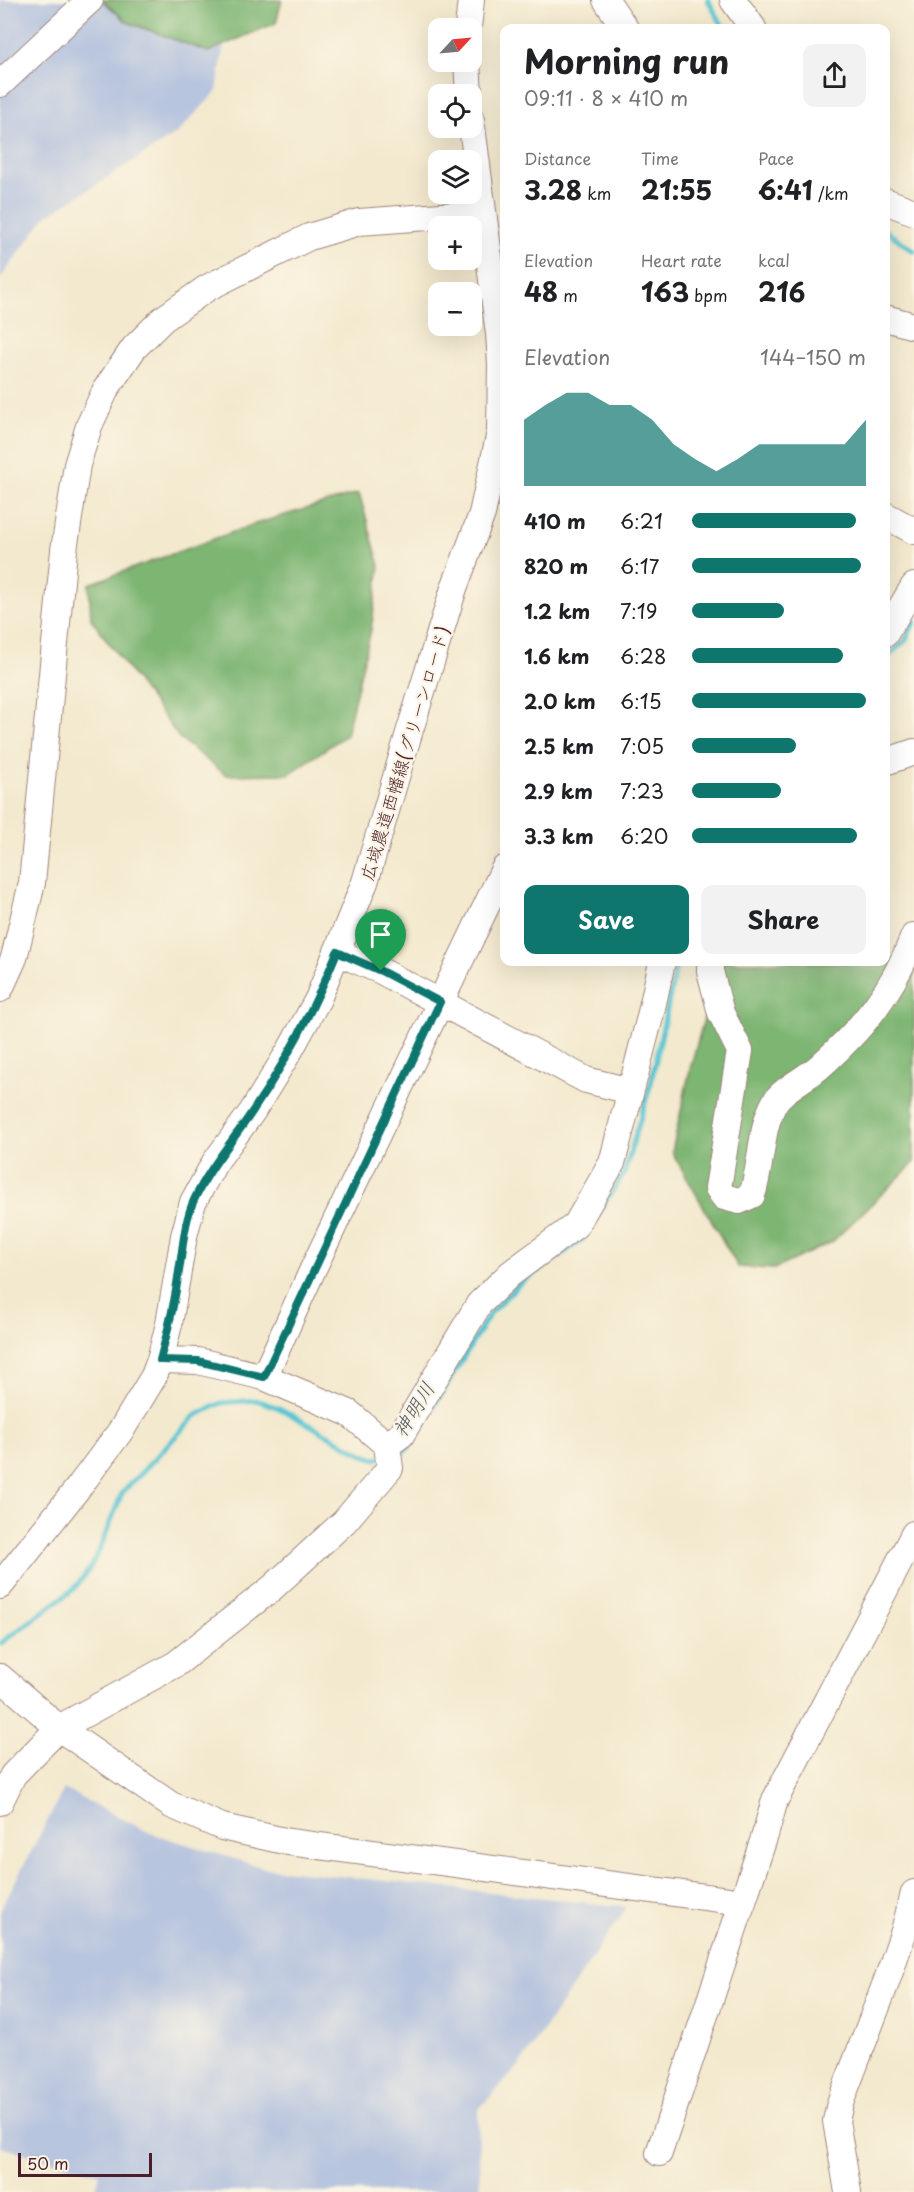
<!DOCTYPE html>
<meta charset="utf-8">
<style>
:root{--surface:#fff;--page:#f2f2f2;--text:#202124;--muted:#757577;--accent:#0f766e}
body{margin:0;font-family:"Playpen Sans","Klee One",sans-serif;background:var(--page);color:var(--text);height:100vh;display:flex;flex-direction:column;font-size:22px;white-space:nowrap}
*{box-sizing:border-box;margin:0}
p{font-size:20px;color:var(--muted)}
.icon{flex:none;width:33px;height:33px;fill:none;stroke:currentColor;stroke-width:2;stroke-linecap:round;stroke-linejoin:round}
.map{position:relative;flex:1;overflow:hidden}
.drawer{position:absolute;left:500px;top:24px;width:390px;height:942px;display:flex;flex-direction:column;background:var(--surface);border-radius:12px;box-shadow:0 6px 24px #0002}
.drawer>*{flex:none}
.needle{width:39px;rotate:64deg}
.buttons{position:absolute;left:428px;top:18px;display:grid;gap:12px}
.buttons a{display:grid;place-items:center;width:54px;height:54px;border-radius:12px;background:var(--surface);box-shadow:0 6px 24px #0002;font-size:30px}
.scale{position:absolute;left:18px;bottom:15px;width:134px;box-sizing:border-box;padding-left:6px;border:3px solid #4a1f2b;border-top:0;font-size:16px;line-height:21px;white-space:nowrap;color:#4a1f2b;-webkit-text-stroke:4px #fcf5e5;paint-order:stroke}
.pin{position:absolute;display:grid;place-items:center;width:51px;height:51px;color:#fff;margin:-62px -26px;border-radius:50% 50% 50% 0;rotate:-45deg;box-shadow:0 0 6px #0007}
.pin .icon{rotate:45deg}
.round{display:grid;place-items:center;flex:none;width:63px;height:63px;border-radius:12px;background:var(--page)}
.headline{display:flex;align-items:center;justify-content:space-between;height:102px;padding:0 24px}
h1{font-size:33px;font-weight:700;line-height:45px}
.figures{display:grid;grid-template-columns:repeat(3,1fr);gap:9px;height:102px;padding:6px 24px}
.figures div{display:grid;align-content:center}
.figures b{font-size:26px;font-weight:700}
.figures small{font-size:16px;font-weight:400}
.figures p{font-size:16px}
.chart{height:168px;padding:12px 24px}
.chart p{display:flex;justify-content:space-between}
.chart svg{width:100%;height:108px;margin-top:6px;fill:var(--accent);opacity:.7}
.action{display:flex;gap:12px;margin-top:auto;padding:12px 24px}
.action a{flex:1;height:69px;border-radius:12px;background:var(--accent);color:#fff;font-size:24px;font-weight:700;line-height:69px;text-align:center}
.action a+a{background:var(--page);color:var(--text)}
ul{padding:0 24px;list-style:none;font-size:20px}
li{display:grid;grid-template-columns:96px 72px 1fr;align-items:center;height:45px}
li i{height:15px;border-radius:8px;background:var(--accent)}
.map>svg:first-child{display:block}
</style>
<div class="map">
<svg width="914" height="2192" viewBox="0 0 914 2192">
<rect width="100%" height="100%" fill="#fcf5e5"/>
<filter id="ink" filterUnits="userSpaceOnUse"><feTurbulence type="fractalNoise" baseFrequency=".0167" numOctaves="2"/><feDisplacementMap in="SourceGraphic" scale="12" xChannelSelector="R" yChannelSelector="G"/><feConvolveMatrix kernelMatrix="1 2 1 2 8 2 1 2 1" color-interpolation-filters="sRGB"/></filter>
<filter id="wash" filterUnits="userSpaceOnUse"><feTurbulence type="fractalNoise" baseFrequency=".008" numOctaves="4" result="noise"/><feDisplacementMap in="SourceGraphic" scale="24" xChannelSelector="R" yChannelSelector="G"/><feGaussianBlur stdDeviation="1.35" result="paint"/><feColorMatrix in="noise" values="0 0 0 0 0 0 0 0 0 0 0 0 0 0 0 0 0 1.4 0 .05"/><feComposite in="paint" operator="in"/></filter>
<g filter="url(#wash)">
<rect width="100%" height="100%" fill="#f3e9ce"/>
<!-- industrial -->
<g fill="#b8c5de">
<polygon points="0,0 226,0 229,8 217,91 176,134 45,217 0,279"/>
<polygon points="64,1789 150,1833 264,1868 627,1907 519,2066 478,2110 480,2192 95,2192 100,2174 0,2147 0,1910"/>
</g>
<!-- forest -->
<g fill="#7db572" stroke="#646a4e" stroke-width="1.5">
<polygon points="102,0 282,0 276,23 208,52 127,22"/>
<polygon points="359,493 380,566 371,630 346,735 289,774 226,775 180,739 91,619 89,584 255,524"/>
<polygon points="885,959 914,960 914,1163 832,1242 774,1269 738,1267 672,1152 691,1065 720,962 885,962"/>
</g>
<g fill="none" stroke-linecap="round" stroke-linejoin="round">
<!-- stream -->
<g stroke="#5ac5d3" stroke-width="5">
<polyline points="708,0 724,28"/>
<polyline points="885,230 914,251"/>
<polyline points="885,659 905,641 914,622"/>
<polyline points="396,1455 400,1454 409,1448 491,1312 519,1284 581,1241 624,1173 651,1083 677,962"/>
<polyline points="1,1643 74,1589 88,1571 99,1551 122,1493 195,1416 221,1403 256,1400 279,1408 364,1455 376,1459 380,1458"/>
</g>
</g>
</g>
<g filter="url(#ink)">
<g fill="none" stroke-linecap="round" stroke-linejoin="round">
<!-- minor casing -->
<g stroke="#9e847c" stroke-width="28">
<g id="minor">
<polyline points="606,0 625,28"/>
<polyline points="733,0 753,28"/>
<polyline points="468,28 471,0"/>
<polyline points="467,62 469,94"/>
<polyline points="0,84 90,0"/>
<polyline points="885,201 914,212"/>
<polyline points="885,318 914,326"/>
<polyline points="885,515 914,531"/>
<polyline points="885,634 914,586"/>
<polyline points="885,762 914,752"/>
<polyline points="337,952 381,971 586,1080 630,1091"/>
<path d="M710,962V971L721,1013L740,1051L718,1188L724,1197L739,1201L752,1195C762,1166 760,1127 775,1102C782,1090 806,1078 818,1068C863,1028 892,993 914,936"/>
<polyline points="0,989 14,958 32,883 64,550 77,465 89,426 106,389 134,348 163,319 207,288 309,237 359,222 483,213"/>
<polyline points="264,1377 313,1269 504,869"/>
<polyline points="387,1445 401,1435 479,1304 510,1274 576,1225 612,1163 650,1017 662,962"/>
<polyline points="0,1586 78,1488 122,1429 154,1376 160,1360 169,1324 184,1236 193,1202 215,1162 252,1112 290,1050 318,999 365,882 409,733 454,588 482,514 500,432 501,364 499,334 471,119"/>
<polyline points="0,1677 59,1728 171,1805 222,1827 289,1842 743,1902"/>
<polyline points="0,1802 13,1775 59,1728 176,1664 272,1588 344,1522 390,1468 387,1445 349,1413 264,1377 198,1361 160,1360"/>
<polyline points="659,2153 765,1835 775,1800 914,1534"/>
<polyline points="848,2192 836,2121 840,2103 887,1980 904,1931 914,1893"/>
</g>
</g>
<!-- minor -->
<use href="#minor" stroke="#fff" stroke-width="26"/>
</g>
</g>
<g fill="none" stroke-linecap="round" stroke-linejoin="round" filter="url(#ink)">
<!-- route casing -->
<g stroke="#fff" stroke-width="12">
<path id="route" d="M337,952L381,971L440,1002L264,1377L198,1361L160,1360C168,1331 175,1301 179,1271C183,1248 184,1222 194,1200C209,1168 232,1142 252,1112C286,1062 314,1008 337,952Z"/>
</g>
<!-- route -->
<use href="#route" stroke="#0f766e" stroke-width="8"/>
</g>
<g text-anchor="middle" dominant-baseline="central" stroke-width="4.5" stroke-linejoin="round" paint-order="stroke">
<!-- street labels -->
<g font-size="18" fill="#4a1f2b" stroke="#fcf5e5">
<text transform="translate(404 753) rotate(-73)">広域農道西幡線(グリーンロード)</text>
</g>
<!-- water labels -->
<g font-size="20" font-style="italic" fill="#505966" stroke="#fcf5e5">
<text transform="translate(413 1409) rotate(-58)">神明川</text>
</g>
</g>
</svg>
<div class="buttons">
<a><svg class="needle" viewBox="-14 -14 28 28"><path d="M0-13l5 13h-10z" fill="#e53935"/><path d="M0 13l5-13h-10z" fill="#757577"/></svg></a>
<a><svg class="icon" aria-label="locate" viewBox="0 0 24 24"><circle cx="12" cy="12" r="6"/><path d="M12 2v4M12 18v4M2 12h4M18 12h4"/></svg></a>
<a><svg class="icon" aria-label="layers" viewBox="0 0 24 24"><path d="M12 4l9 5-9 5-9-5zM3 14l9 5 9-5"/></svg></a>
<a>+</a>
<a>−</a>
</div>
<div class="scale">50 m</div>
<div class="pin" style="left:381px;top:971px;background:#1e9e55"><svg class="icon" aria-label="arrive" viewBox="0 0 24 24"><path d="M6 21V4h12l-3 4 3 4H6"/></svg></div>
<section class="drawer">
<div class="headline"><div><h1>Morning run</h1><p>09:11 · 8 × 410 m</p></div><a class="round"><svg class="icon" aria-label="share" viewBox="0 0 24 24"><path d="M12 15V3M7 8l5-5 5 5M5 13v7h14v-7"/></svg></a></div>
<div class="figures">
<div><p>Distance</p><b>3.28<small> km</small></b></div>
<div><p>Time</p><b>21:55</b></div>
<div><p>Pace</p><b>6:41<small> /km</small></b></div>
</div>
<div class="figures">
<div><p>Elevation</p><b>48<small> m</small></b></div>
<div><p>Heart rate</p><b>163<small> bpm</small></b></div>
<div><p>kcal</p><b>216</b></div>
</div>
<div class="chart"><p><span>Elevation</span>144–150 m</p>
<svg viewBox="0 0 160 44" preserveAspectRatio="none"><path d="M0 44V17L10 11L20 6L30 6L40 11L50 11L60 17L70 27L80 33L90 38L100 33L110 27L120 27L130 27L140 27L150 27L160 17V44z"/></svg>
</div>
<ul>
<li><b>410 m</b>6:21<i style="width:94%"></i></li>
<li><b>820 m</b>6:17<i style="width:97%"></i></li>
<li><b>1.2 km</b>7:19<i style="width:53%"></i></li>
<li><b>1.6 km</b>6:28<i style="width:87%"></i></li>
<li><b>2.0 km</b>6:15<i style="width:100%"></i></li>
<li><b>2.5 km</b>7:05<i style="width:60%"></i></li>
<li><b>2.9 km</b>7:23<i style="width:51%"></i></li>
<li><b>3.3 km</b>6:20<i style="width:95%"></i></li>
</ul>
<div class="action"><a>Save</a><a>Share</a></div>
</section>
</div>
